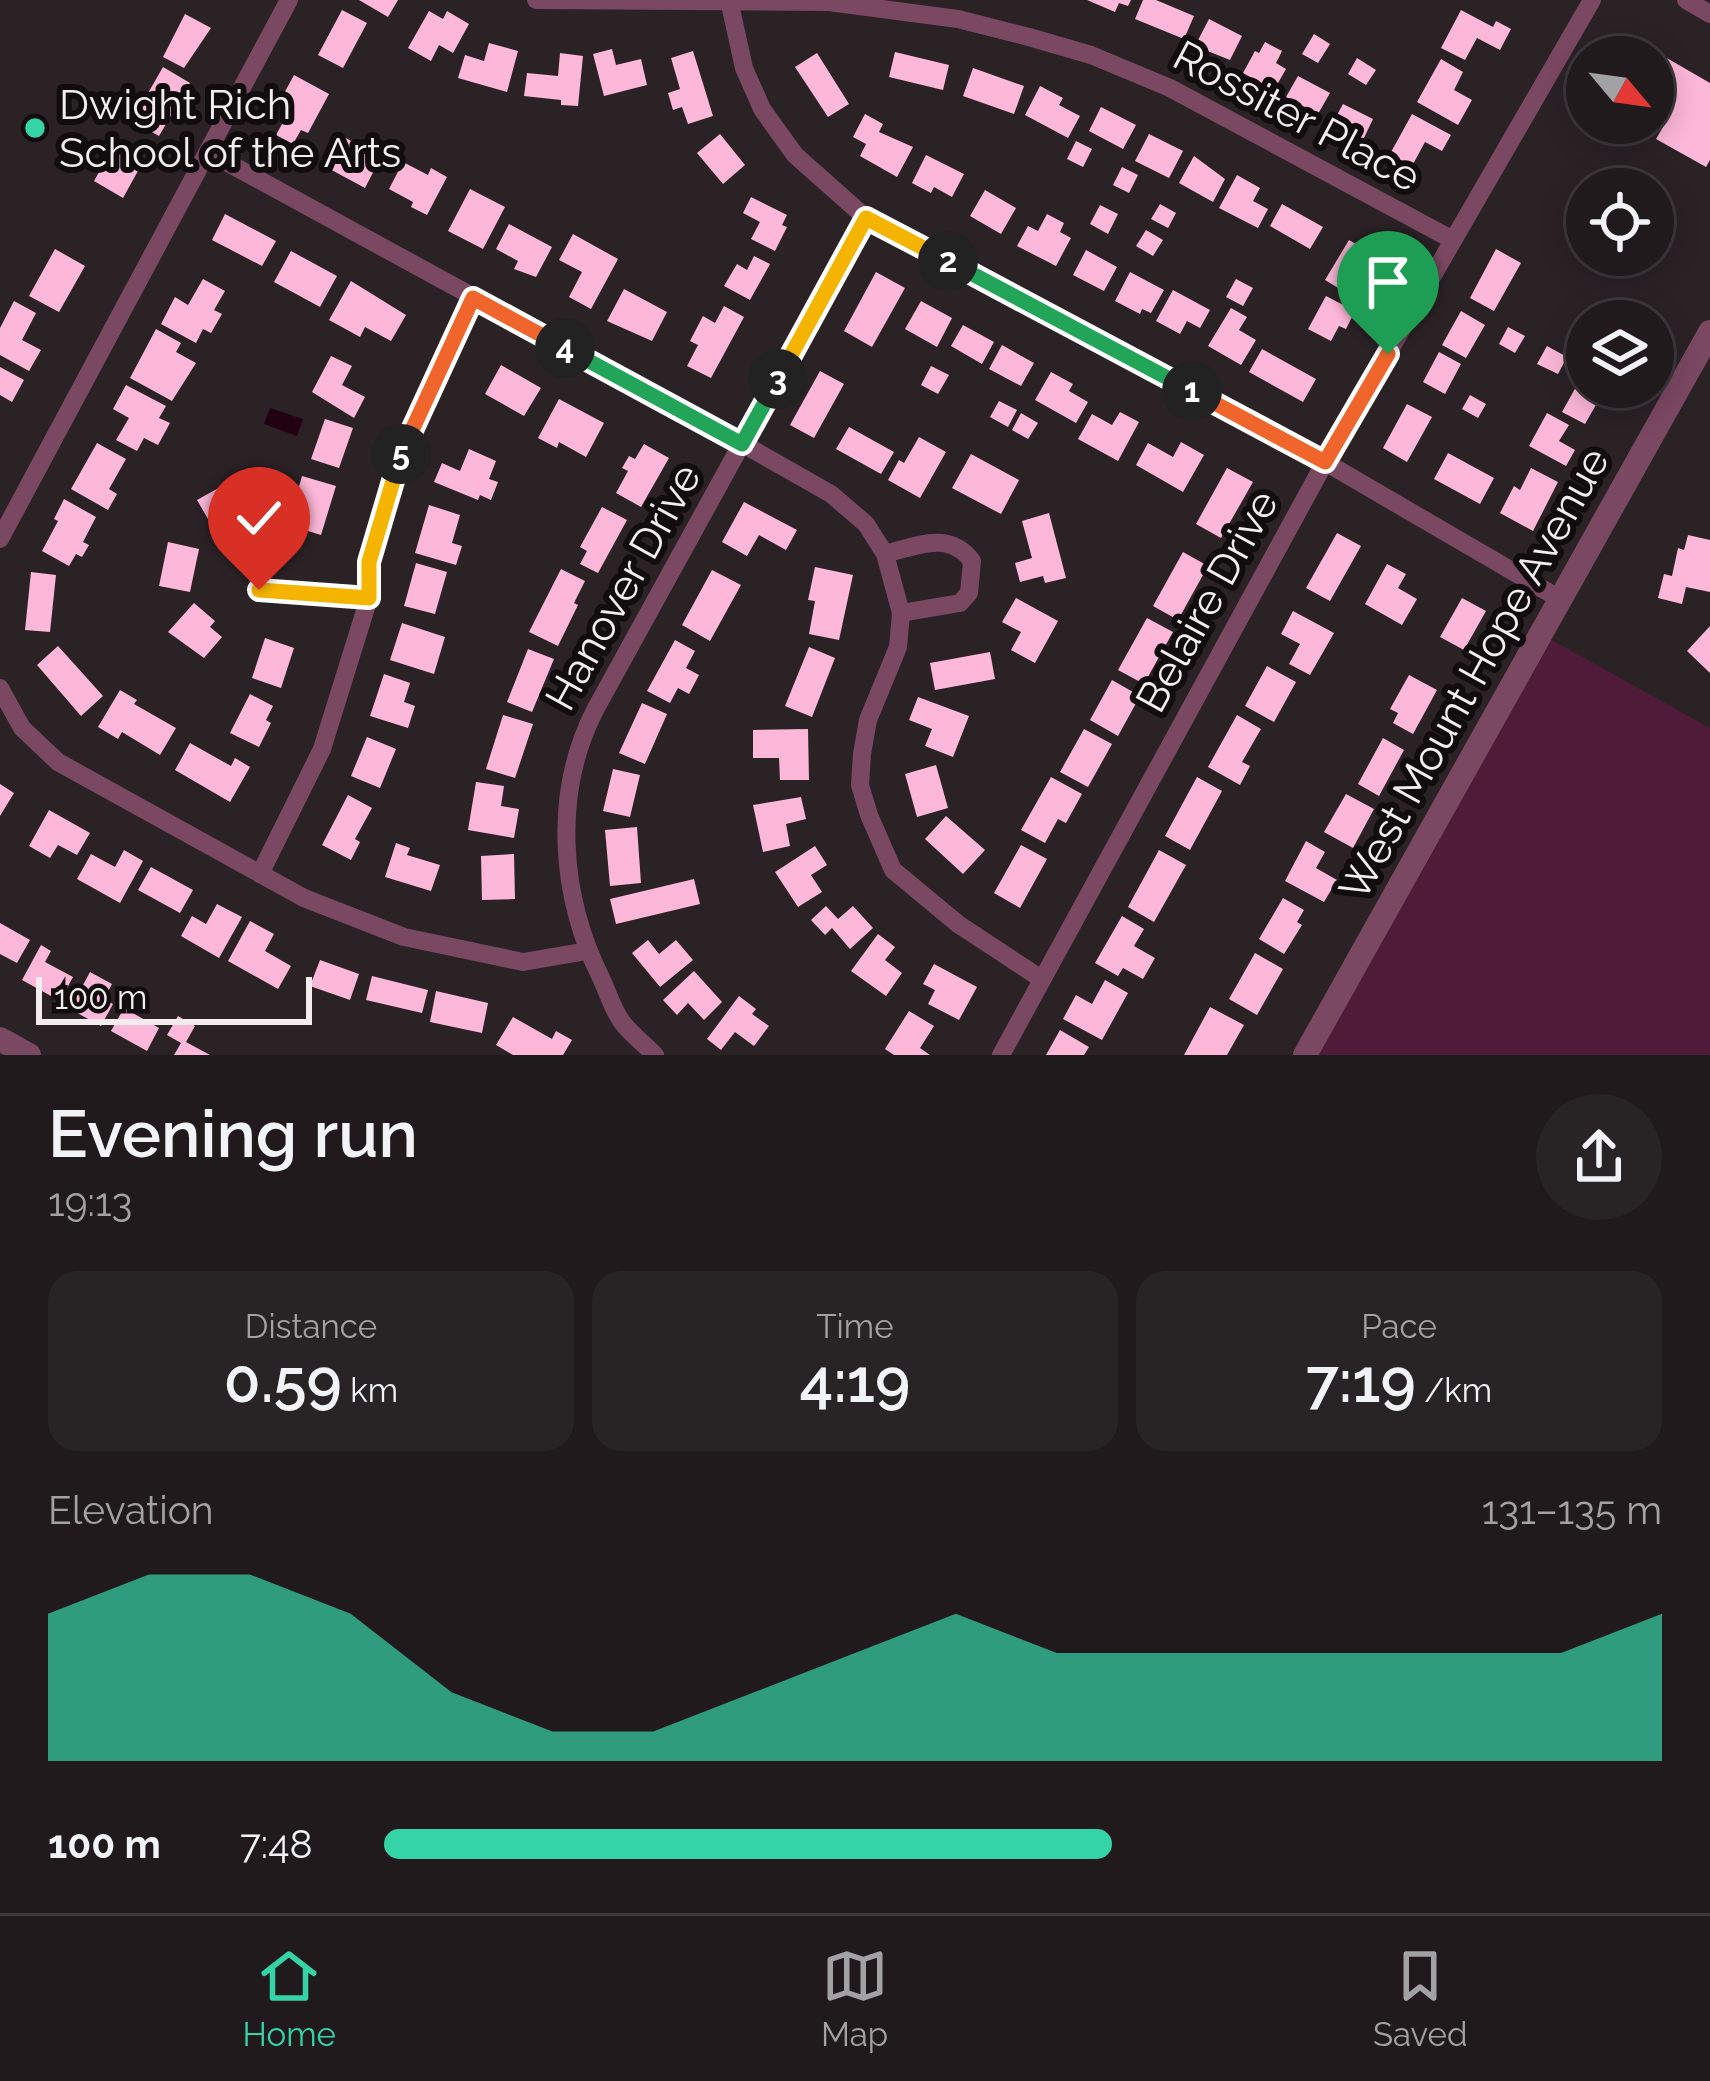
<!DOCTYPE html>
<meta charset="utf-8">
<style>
:root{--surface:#201a1c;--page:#282325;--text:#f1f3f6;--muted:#a2a1a3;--line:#3d383b;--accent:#34d4a7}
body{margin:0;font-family:Raleway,sans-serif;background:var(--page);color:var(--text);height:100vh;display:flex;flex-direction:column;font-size:45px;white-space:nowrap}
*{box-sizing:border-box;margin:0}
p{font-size:39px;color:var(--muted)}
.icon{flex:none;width:66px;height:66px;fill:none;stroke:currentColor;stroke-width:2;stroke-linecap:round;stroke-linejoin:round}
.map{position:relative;height:1055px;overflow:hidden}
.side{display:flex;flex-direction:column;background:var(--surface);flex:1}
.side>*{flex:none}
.needle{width:78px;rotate:119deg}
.buttons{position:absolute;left:1566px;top:36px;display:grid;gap:24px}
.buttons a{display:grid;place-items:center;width:108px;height:108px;border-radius:50%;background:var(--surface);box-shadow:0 6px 30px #0003,0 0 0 3px var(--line);font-size:60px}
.scale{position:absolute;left:36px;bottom:30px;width:276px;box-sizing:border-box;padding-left:12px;border:6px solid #f3edef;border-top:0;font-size:33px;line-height:42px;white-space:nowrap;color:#f3edef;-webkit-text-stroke:9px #110d0f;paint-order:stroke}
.pin{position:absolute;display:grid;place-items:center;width:102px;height:102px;color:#fff;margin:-123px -51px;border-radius:50% 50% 50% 0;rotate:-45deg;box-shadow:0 0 12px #0007}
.pin .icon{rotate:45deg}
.km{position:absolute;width:60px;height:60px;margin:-30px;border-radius:50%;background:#222;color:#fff;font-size:33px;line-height:60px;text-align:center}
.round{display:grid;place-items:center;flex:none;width:126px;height:126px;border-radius:63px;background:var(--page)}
.head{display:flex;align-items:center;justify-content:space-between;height:204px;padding:0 48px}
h1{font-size:66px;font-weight:600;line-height:90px}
.figures{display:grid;grid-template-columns:repeat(3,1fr);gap:18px;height:204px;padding:12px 48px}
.figures div{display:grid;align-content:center;border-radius:30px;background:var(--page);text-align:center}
.figures b{font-size:60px;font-weight:600}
.figures small{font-size:33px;font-weight:400}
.figures p{font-size:33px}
.chart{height:336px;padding:24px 48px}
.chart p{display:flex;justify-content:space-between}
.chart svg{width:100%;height:216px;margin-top:12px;fill:var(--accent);opacity:.7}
ul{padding:0 48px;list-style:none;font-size:39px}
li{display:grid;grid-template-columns:192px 144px 1fr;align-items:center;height:90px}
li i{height:30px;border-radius:15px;background:var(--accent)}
.menu{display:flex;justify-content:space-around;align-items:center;height:168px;border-top:3px solid var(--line);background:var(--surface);font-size:33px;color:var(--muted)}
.menu a{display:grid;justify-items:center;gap:6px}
.menu .selected{color:var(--accent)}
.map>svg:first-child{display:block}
</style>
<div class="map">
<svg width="1710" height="1055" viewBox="0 0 1710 1055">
<rect width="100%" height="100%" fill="#2b2226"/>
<!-- green -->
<polygon fill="#4f1b38" points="1541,634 1710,728 1710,1055 1304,1055"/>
<!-- water -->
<polygon fill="#220113" points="270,408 303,419 297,436 264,424"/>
<!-- building -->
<g fill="#fdb7d8">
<polygon points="359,0 398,0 388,17"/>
<polygon points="1087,0 1131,0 1128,6 1119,3 1115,12"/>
<polygon points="1143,0 1156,0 1194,16 1184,39 1135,19"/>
<polygon points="342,10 367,23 343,68 318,55"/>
<polygon points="1461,10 1493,27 1496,21 1511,29 1500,50 1477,38 1465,60 1441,48"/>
<polygon points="429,11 443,19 447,11 469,24 453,53 439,45 431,61 408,48"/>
<polygon points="185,14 211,28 184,68 163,57"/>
<polygon points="1209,19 1242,36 1230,60 1195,46"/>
<polygon points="1314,34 1330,44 1318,63 1302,54"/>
<polygon points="1265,42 1282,51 1276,63 1286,69 1274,90 1243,73 1255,51 1259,53"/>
<polygon points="489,43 518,51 507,92 458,78 465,55 484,61"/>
<polygon points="1646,46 1710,83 1710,160 1706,167 1656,139 1673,110 1653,99 1653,57 1640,57"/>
<polygon points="612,49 616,65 641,59 647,85 604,96 593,54"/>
<polygon points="693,51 713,116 688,124 682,107 673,110 668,93 680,89 671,58"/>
<polygon points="895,52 949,65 943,90 889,77"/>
<polygon points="560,53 583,56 578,106 561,105 561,100 524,96 527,73 558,76"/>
<polygon points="817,53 849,104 828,117 795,67"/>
<polygon points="1357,58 1376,70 1366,85 1348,74"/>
<polygon points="1441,59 1463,72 1454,90 1472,100 1458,125 1417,102"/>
<polygon points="163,67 190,83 159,136 132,121"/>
<polygon points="973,68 1024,86 1014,114 963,96"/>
<polygon points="294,75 329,94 308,133 301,130 293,144 276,135 292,106 281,99"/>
<polygon points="1298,76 1330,93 1318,114 1286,97"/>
<polygon points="1040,86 1063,98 1059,105 1080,116 1068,138 1025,115"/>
<polygon points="1343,104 1373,119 1362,142 1331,126"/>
<polygon points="1101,107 1136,125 1123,149 1089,131"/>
<polygon points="865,114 883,124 879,132 913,147 897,177 860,156 866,144 853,137"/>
<polygon points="1412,114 1451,135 1442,151 1425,142 1412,166 1390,154"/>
<polygon points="720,134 745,165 723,184 697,153"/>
<polygon points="1149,134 1183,151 1169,178 1135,161"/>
<polygon points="342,136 381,157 365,188 326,167"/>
<polygon points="1076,141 1092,149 1083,167 1067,159"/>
<polygon points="115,144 144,160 123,198 94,181"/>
<polygon points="926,155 964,174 952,197 934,187 931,193 912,183"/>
<polygon points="1194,156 1225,179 1213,202 1179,183"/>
<polygon points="403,162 428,175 431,168 447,177 427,215 411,207 413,202 389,189"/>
<polygon points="1122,167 1138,175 1129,193 1113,185"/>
<polygon points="1237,175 1260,188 1253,201 1268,209 1258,228 1219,208"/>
<polygon points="470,189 505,207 483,249 448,231"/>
<polygon points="985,190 1016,208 1001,234 970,216"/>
<polygon points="751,197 787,215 782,225 787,227 775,251 751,239 760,222 743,213"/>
<polygon points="1160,204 1176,213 1168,228 1151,219"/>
<polygon points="1282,204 1323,227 1310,249 1270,226"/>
<polygon points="1100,205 1118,214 1108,234 1090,224"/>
<polygon points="225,214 276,241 262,266 212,240"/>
<polygon points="1047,214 1064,223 1060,232 1071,238 1056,266 1017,246 1028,226 1038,231"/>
<polygon points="509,224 552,247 536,277 514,269 518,261 496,249"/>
<polygon points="1146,230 1163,240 1153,256 1136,246"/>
<polygon points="573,234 618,259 591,309 569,297 582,272 559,260"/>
<polygon points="1349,240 1369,252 1360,268 1374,277 1360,301 1325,280"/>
<polygon points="55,249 85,266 59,312 29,296"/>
<polygon points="1496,249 1521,263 1494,311 1470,298"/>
<polygon points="1086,250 1117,267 1104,291 1073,275"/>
<polygon points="291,251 337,276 320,307 274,282"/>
<polygon points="754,256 770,264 750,300 724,286 737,264 747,270"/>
<polygon points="876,272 905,288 872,347 844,331"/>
<polygon points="1130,272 1164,290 1151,313 1142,309 1140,314 1115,301"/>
<polygon points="203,279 225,291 214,310 222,314 211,333 203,329 196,343 161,324 175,297 188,305"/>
<polygon points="1236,279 1253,288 1243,306 1226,297"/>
<polygon points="351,281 406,315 391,341 365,327 360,337 329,320"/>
<polygon points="624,289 667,312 652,341 607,321"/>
<polygon points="1173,290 1210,310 1200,328 1187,321 1180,334 1156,321"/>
<polygon points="1326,296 1355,311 1346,329 1339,326 1331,341 1308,329"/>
<polygon points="14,301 36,313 22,340 41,350 29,371 0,355 0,328"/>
<polygon points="921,301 952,318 937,347 905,329"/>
<polygon points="724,306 744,317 711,378 687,366 698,345 690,341 703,316 715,323"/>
<polygon points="1231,308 1247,317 1239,330 1256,340 1241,365 1208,346"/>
<polygon points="1461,311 1485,325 1466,358 1442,345"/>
<polygon points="963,325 994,342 982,364 951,346"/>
<polygon points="1508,327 1525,336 1515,353 1499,344"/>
<polygon points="156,329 181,343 176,352 196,363 172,401 130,378"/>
<polygon points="1002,345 1034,363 1021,386 989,369"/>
<polygon points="1547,346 1567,357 1558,374 1537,364"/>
<polygon points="1262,349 1316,379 1303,402 1249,372"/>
<polygon points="1439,352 1461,364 1445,394 1423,382"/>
<polygon points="331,356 352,366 342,385 365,397 354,418 312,392"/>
<polygon points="501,365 541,388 524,416 485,394"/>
<polygon points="931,366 949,375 938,394 921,385"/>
<polygon points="0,367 24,380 12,402 0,395"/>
<polygon points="820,371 844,384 814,438 790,425"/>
<polygon points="1051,372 1073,384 1069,391 1088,402 1076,423 1035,400"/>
<polygon points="1582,376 1587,379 1587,387 1605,389 1585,424 1562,412"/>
<polygon points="126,385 166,406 159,418 170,423 158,445 144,438 137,451 116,440 129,418 113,409"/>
<polygon points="1470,395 1486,404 1478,418 1462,409"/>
<polygon points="559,399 604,423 586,457 559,442 557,448 538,438"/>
<polygon points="999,401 1017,410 1008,427 990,417"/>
<polygon points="1407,404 1432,417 1407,462 1383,448"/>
<polygon points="1120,412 1139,422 1118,461 1078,439 1092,414 1112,425"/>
<polygon points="1021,413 1038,423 1028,439 1012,430"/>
<polygon points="1547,413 1569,425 1559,441 1575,450 1566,466 1529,446"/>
<polygon points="325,419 353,428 339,468 311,459"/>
<polygon points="849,427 894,452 881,474 836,449"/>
<polygon points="919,437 946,452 920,498 888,480 899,460 904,463"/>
<polygon points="1181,442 1204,455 1183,492 1136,465 1148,443 1173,457"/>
<polygon points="97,443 126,459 109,489 117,494 108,510 71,489"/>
<polygon points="644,444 669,458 641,507 616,493 628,471 622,468 629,456 635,459"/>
<polygon points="469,449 496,461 489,479 498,482 491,500 480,495 478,500 434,482 442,463 460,471"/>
<polygon points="1448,453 1494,478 1480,504 1434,479"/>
<polygon points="971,454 1019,480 1001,514 952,488"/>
<polygon points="1227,468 1253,482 1221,538 1196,524"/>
<polygon points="1531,468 1558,482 1533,531 1500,513 1514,486 1520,490"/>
<polygon points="302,476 336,486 321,535 288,525"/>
<polygon points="233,480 248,506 212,526 197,500"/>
<polygon points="64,499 96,517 83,542 89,545 82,557 76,554 69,566 42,551 58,521 54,519"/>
<polygon points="744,502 797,530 786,550 759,535 747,556 722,542"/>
<polygon points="429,505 460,515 452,543 462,546 456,565 415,553"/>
<polygon points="602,507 627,520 598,573 580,564 587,551 580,547"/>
<polygon points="1049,513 1066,578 1045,583 1043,576 1020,582 1015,563 1032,558 1022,521"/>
<polygon points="1337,533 1361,546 1330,601 1306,588"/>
<polygon points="1688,535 1710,540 1710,592 1686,587 1682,604 1658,598 1664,574 1672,576 1678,548 1684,550"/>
<polygon points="168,542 199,549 190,592 159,586"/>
<polygon points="1183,552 1208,566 1178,620 1153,606"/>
<polygon points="416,563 447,572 435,614 404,606"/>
<polygon points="1387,564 1406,574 1398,588 1417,599 1402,625 1365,604"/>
<polygon points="815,567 853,575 839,640 809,634 815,601 808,600"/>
<polygon points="561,569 585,581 574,603 578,605 558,646 529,632"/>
<polygon points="712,570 741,585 710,641 682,625"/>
<polygon points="31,572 56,575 50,632 25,630"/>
<polygon points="1016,598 1058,621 1035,663 1011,650 1021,632 1002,622"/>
<polygon points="1462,598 1486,611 1464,650 1440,637"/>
<polygon points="194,603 215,621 210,627 222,637 204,658 168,632"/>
<polygon points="1293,611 1334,633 1310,675 1289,664 1300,644 1281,634"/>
<polygon points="1147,618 1173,632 1144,684 1118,670"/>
<polygon points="402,623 445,637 434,674 390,660"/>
<polygon points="1710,626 1710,673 1687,651"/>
<polygon points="265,638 294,648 281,688 252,678"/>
<polygon points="675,640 695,651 686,668 699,675 689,694 678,688 670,703 647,691"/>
<polygon points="58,646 103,696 81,716 37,665"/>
<polygon points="809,647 835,658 812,717 785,706"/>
<polygon points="528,649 554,659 532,712 507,702"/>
<polygon points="990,652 995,679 935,690 930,663"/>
<polygon points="1267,666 1296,682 1274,722 1245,706"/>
<polygon points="384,674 410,683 404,702 415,706 408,728 370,716"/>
<polygon points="1409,675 1437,690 1413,734 1393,723 1398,713 1390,709"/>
<polygon points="1112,680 1140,696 1118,736 1090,720"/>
<polygon points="120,690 137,700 134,704 176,728 160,755 122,732 118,739 98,727"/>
<polygon points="250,694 273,706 266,720 271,723 259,747 230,733"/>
<polygon points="918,697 969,716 953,757 925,746 932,729 909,720"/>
<polygon points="642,703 667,714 645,764 619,753"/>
<polygon points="503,715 533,724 515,778 486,769"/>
<polygon points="1237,715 1261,729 1242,762 1250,766 1240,785 1208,767"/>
<polygon points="808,729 809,780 780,780 779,758 753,758 753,730"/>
<polygon points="1084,729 1112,744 1088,787 1060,772"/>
<polygon points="367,737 396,749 380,788 351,776"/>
<polygon points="1383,738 1404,750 1379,796 1358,784"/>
<polygon points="190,743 231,766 235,758 250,767 230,802 175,770"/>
<polygon points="936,765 948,808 917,817 905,774"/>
<polygon points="613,769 640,775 630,817 603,811"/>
<polygon points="1051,777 1082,794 1066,823 1058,819 1045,843 1021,830"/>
<polygon points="1197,777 1222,791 1190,850 1165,836"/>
<polygon points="476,782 504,786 501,806 519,809 514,838 468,830"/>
<polygon points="0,784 14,793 0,816"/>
<polygon points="1346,794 1374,809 1353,848 1324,832"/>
<polygon points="348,795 372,808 355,839 360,842 351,860 322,845"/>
<polygon points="801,797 806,819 786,824 790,846 763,852 753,805"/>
<polygon points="49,810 90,833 77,855 58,845 50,858 29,846"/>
<polygon points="946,816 985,850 963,874 925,839"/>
<polygon points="637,827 641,883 610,886 605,830"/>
<polygon points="1306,841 1325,852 1316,868 1337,880 1324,902 1285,881"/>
<polygon points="396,843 410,848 407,855 440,865 431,891 385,877"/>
<polygon points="1021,845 1047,859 1020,908 994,893"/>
<polygon points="815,846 827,865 811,875 822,892 798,907 775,872"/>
<polygon points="124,850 143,861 120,903 77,879 91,854 115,867"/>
<polygon points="1159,850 1186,865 1154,922 1128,907"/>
<polygon points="514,854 515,899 482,900 481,856"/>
<polygon points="151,867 193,890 180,913 138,890"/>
<polygon points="694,879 700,904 616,924 610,899"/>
<polygon points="1283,898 1304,910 1297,922 1302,925 1284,954 1259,939"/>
<polygon points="217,904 242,917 219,958 181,936 192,916 206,924"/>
<polygon points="826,906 838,919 853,906 873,928 850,949 832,928 825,935 811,920"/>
<polygon points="1122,916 1144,929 1134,946 1155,958 1143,979 1123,968 1118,976 1095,963"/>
<polygon points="250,921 274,934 265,951 291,966 278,989 228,961"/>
<polygon points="0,923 30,940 17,963 0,954"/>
<polygon points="878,934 895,947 885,960 902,973 886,996 851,971"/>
<polygon points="648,940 659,954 676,940 693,960 660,987 632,953"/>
<polygon points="41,945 51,951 45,962 73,977 60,1001 22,980"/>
<polygon points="1255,953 1283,969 1257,1015 1229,999"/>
<polygon points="320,960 359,974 350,1000 310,986"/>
<polygon points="934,964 977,987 959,1020 928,1004 935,990 923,984"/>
<polygon points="694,971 722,1002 704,1020 688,1003 677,1015 663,1000"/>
<polygon points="90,972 112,984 104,999 113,1004 101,1026 70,1009"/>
<polygon points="372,976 428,990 422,1013 366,1000"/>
<polygon points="1105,980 1128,993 1102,1040 1063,1019 1076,995 1092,1004"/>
<polygon points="436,991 488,1003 482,1033 430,1022"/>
<polygon points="739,996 756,1009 752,1014 769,1026 754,1046 735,1032 721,1050 707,1039"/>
<polygon points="1210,1007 1244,1025 1227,1055 1184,1055"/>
<polygon points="124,1008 159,1028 147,1051 111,1031"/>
<polygon points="909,1011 934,1026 920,1048 930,1055 894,1055 885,1049"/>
<polygon points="178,1016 195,1026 186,1042 210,1055 174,1055 181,1043 167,1035"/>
<polygon points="513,1017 552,1039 556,1031 572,1040 563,1055 513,1055 496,1045"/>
<polygon points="1060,1030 1089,1047 1084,1055 1046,1055"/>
</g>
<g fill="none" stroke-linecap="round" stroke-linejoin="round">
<!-- minor -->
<g stroke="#7b4861" stroke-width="18">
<polyline points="536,0 829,2 958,19 1029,37 1091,55 1170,88 1453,240"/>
<polyline points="729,0 744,68 762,109 795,155 866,218 1325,462 1560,599"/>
<polyline points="1686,0 1710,14"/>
<polyline points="208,152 743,444 831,494 866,524 885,554 901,613 898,647 868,720 862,754 860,785 869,815 893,870 958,924 1040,978"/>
<polyline points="0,539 289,0"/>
<path d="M885,554C917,546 949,530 972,561L969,593L960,603L901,613"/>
<polyline points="259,589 369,598"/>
<polyline points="0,688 22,728 58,762 304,898 404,937 523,962 587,951"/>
<polyline points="260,874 322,749 369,598 369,562 392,474 473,298"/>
<path d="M655,1055C644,1044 631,1034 622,1022C613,1010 608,993 602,980C560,897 552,794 595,710L866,218"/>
<polyline points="1001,1055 1325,462 1592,0"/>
</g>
<!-- tertiary -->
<g stroke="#7b4861" stroke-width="24">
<polyline points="0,1039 29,1055"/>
<polyline points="1305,1055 1710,332"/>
</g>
</g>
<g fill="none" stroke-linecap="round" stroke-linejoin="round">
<!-- split-1 casing -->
<g stroke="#fff" stroke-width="24">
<polyline id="split-1" points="1192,391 1325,462 1388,354"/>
</g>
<!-- split-2 casing -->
<g stroke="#fff" stroke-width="24">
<polyline id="split-2" points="948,261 1192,391"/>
</g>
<!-- split-3 casing -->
<g stroke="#fff" stroke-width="24">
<polyline id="split-3" points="778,379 866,218 948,261"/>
</g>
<!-- split-4 casing -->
<g stroke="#fff" stroke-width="24">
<polyline id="split-4" points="565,348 742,444 778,379"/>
</g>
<!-- split-5 casing -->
<g stroke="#fff" stroke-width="24">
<polyline id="split-5" points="401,454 473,298 565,348"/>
</g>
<!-- split-6 casing -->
<g stroke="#fff" stroke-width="24">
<polyline id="split-6" points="259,590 369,598 369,562 401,454"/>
</g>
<!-- split-1 -->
<use href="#split-1" stroke="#f0652b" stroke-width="15"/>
<!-- split-2 -->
<use href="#split-2" stroke="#22a559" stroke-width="15"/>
<!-- split-3 -->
<use href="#split-3" stroke="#f5b400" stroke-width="15"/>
<!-- split-4 -->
<use href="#split-4" stroke="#22a559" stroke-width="15"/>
<!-- split-5 -->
<use href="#split-5" stroke="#f0652b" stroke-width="15"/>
<!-- split-6 -->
<use href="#split-6" stroke="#f5b400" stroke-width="15"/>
</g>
<!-- markers -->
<circle fill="#34d4a7" stroke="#110d0f" stroke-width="4.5" cx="35" cy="128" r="12"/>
<g text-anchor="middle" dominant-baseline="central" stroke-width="12" stroke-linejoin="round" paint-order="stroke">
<!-- poi labels -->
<g font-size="42" fill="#f3edef" stroke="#110d0f" text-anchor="start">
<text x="59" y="104">Dwight Rich<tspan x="59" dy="48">School of the Arts</tspan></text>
</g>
<!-- street labels -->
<g font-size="42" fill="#f3edef" stroke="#110d0f">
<text transform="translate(1297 116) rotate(28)">Rossiter Place</text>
<text transform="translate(623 587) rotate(-61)">Hanover Drive</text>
<text transform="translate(1207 601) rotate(-61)">Belaire Drive</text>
<text transform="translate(1474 674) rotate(-61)">West Mount Hope Avenue</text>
</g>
</g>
</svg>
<div class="buttons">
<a><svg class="needle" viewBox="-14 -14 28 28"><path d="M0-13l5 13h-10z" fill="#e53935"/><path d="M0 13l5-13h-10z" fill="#a2a1a3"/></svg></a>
<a><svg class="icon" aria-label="locate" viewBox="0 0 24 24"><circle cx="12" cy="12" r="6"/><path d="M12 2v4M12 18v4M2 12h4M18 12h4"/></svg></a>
<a><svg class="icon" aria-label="layers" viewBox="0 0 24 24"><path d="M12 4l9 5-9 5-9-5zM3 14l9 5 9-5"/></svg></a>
</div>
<div class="scale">100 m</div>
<div class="pin" style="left:1388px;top:354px;background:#1e9e55"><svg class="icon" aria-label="arrive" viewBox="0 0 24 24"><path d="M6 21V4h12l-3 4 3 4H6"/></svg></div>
<div class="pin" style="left:259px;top:590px;background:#d93025"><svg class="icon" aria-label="check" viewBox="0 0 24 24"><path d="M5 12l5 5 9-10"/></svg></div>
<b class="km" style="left:1192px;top:391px">1</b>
<b class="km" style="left:948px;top:261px">2</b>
<b class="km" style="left:778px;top:379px">3</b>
<b class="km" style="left:565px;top:348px">4</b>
<b class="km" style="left:401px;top:454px">5</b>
</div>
<section class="side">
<div class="head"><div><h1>Evening run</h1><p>19:13</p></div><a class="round"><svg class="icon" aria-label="share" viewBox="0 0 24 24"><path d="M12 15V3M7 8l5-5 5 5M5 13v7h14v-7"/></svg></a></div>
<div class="figures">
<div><p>Distance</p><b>0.59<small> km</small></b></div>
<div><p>Time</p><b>4:19</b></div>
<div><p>Pace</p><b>7:19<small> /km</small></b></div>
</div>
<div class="chart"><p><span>Elevation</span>131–135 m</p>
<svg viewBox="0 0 160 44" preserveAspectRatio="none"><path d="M0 44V14L10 6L20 6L30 14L40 30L50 38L60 38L70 30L80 22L90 14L100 22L110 22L120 22L130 22L140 22L150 22L160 14V44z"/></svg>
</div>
<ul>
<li><b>100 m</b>7:48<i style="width:57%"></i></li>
</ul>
</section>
<nav class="menu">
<a class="selected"><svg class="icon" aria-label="home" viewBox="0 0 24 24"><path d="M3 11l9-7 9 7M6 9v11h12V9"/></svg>Home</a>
<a><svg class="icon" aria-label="map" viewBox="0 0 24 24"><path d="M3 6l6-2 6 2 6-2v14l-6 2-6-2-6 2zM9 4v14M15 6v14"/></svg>Map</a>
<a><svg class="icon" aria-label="saved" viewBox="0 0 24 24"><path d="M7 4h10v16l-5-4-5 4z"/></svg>Saved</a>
</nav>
